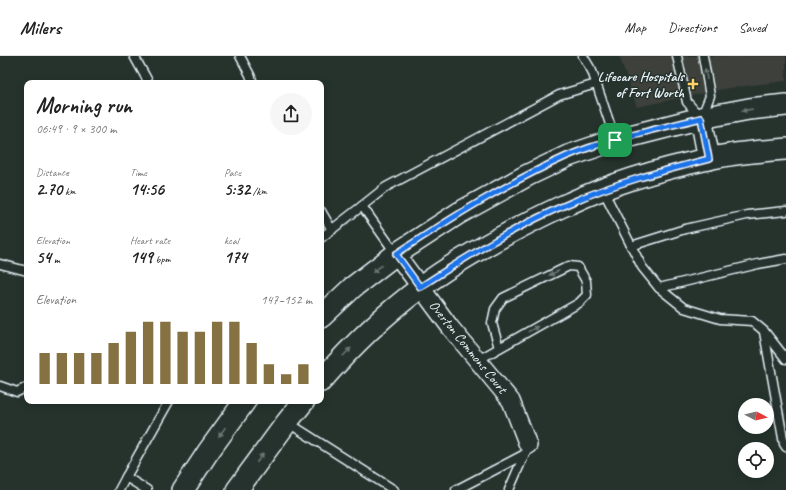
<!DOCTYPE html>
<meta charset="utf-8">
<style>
:root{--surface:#fff;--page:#f6f6f6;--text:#222;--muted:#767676;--line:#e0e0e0;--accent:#857141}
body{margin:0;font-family:Caveat,sans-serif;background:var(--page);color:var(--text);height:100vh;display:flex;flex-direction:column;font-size:15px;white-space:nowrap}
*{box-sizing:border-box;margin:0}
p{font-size:13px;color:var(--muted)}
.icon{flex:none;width:22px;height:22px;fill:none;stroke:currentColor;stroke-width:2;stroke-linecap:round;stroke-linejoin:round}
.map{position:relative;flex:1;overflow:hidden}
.side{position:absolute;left:24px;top:24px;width:300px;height:324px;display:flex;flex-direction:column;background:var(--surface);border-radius:8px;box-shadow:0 2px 10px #0003}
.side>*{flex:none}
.needle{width:26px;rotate:97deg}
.buttons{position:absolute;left:738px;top:342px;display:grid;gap:8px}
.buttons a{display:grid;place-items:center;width:36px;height:36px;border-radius:50%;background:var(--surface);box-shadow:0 2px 10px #0003;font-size:20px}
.pin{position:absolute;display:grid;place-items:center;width:34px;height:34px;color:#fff;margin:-17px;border-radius:8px;box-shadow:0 2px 6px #0006}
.round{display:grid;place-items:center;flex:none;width:42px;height:42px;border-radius:21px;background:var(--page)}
.head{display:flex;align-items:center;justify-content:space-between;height:68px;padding:0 12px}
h1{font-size:22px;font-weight:700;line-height:30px}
.metrics{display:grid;grid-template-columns:repeat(3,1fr);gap:6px;height:68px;padding:4px 12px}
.metrics div{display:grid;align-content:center}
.metrics b{font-size:17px;font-weight:700}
.metrics small{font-size:11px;font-weight:400}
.metrics p{font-size:11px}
.chart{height:112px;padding:8px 12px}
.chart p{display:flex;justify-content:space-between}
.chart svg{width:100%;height:72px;margin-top:4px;stroke:var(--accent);stroke-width:6}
header{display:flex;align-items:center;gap:24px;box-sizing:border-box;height:56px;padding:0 20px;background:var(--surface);border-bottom:1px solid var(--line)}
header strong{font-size:19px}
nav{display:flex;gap:22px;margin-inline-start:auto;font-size:14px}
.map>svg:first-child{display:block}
</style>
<header>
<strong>Milers</strong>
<nav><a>Map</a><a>Directions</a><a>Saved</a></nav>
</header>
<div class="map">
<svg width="786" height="434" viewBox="0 0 786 434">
<rect width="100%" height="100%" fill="#26332d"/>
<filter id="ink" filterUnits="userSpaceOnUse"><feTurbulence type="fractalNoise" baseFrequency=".025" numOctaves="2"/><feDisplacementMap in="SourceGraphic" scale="8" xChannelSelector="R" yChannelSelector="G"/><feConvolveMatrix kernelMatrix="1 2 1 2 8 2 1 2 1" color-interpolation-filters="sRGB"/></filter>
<g filter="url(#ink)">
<!-- built -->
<polygon fill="#3c413a" points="619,0 786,0 786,25 728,32 637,51"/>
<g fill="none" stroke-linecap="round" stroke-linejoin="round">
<!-- service casing -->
<g stroke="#e8f1f8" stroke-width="11">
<g id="service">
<polyline points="134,0 149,27"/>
<polyline points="240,0 250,19 253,27"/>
<polyline points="583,0 592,15 615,83"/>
<polyline points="677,0 687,46 701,62 710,40 703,0"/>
<polyline points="603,134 642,211 659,232 758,208 786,203"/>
<polyline points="321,155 332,174"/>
<polyline points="321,182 362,150"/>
<polyline points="631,190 685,173 747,159 786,155"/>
<polyline points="396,198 362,150 386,131 559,39 596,28"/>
<polyline points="0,208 27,215"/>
<polyline points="659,232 684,252 720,263 752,265 764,275 786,303"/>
<polyline points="764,276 784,388 786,391"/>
<polyline points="478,304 579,247 587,239 586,225 578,211 569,210 503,242 495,253 492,267 499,292"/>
<polyline points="0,330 17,336 27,331"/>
<polyline points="287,366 394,434"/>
<polyline points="119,434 126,421"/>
<polyline points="147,434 126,421 169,345"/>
<polyline points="456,434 525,398"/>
<polyline points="509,434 525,397"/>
</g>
</g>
<!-- minor casing -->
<g stroke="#e8f1f8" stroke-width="20">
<polyline id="minor" points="396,198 450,271 511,345 528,389"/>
</g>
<!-- tertiary casing -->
<g stroke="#e8f1f8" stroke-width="24">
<g id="tertiary">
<polyline points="701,62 709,103"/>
<polyline points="321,261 353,231 396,198 459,157 528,119 568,100 615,84 701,62 749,53 786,49"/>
<path d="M321,325C351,291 383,259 420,232C447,211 477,194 507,178C528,167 548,156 570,147C613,127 661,113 708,103C733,97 760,95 786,93"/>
<polyline points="183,434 208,396 245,345"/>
<polyline points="237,434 287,366 304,345"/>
</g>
</g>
<!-- service -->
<use href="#service" stroke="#26332d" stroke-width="8"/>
<!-- minor -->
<use href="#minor" stroke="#26332d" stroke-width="17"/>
<!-- tertiary -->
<use href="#tertiary" stroke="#26332d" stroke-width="21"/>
</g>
<!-- one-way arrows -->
<defs><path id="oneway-solid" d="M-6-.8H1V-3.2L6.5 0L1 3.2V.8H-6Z"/></defs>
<g fill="#6a7674">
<use href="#oneway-solid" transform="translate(706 18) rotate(-100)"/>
<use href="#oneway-solid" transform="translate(747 54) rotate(171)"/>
<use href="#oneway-solid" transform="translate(377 213) rotate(142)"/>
<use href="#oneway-solid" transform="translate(554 217) rotate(154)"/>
<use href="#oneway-solid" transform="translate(533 273) rotate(-29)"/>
<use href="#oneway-solid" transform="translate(347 296) rotate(-46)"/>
<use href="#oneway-solid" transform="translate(222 376) rotate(125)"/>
<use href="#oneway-solid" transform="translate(260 402) rotate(-53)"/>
</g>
</g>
<g fill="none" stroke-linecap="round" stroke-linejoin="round" filter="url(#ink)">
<!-- route casing -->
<g stroke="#fff" stroke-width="8">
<path id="route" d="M701,62L709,103C662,115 615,127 570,147C517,169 468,200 420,231L396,198C451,162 507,127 567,100C607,83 658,73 701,62Z"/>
</g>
<!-- route -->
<use href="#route" stroke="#1a73e8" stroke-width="5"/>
</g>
<!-- markers -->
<path fill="#ffd166" stroke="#26332d" stroke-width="1.5" d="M691 22h4v4h4v4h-4v4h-4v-4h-4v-4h4z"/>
<g text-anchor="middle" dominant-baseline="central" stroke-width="3" stroke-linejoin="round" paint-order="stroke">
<!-- poi labels -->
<g font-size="14" font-weight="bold" fill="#e8f1f8" stroke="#26332d" text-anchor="end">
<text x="684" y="20">Lifecare Hospitals<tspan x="684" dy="16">of Fort Worth</tspan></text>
</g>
<!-- street labels -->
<g font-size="14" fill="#e8f1f8" stroke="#26332d">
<text transform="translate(468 291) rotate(51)">Overton Commons Court</text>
</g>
</g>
</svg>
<div class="buttons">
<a><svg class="needle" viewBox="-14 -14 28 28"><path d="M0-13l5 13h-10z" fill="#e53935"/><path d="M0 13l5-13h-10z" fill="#767676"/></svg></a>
<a><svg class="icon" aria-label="locate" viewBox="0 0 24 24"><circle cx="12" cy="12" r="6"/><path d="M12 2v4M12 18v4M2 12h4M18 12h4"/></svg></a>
</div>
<div class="pin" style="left:615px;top:84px;background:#1e9e55"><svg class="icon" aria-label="arrive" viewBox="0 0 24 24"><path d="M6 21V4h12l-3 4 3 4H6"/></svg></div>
<section class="side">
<div class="head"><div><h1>Morning run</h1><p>06:49 · 9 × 300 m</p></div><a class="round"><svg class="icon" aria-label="share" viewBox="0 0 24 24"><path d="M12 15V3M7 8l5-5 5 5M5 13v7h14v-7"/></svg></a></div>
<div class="metrics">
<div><p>Distance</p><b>2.70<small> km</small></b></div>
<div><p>Time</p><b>14:56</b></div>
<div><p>Pace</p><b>5:32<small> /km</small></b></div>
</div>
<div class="metrics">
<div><p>Elevation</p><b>54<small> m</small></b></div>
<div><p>Heart rate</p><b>149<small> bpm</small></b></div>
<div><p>kcal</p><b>174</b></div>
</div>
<div class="chart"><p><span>Elevation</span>147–152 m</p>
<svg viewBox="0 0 160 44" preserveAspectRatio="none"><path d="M5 44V25M15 44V25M25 44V25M35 44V25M45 44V19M55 44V12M65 44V6M75 44V6M85 44V12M95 44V12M105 44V6M115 44V6M125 44V19M135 44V32M145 44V38M155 44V32"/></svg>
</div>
</section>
</div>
